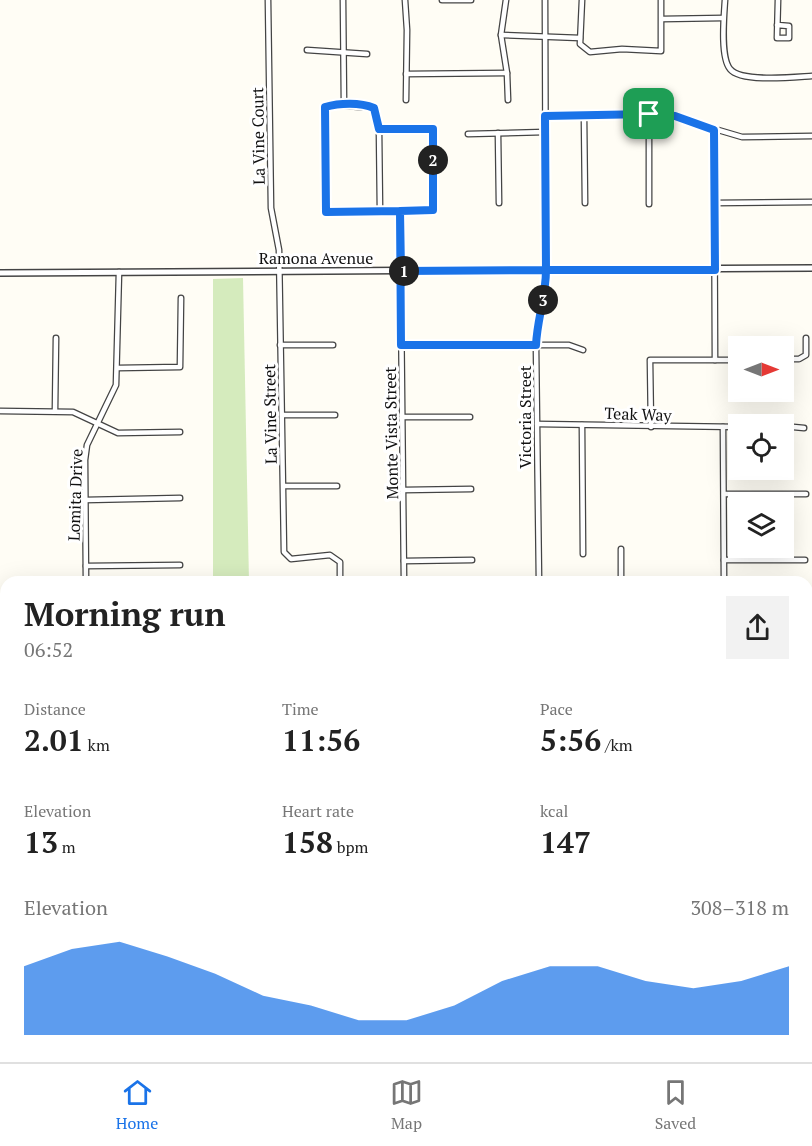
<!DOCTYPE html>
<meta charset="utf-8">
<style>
:root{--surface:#fff;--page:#f2f2f2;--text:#222;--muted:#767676;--line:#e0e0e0;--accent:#1a73e8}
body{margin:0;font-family:"PT Serif",serif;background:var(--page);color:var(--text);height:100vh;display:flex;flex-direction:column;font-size:22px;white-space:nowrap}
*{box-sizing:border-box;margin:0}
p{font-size:20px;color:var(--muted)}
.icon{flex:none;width:33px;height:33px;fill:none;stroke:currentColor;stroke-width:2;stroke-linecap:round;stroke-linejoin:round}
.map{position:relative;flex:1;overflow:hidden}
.panel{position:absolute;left:0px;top:576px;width:813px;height:486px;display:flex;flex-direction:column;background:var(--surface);border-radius:18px 18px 0 0;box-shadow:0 6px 24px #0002}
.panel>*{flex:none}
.needle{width:39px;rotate:90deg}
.tools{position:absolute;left:728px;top:336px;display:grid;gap:12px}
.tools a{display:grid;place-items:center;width:66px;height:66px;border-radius:0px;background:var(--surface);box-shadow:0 6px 24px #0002;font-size:30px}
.pin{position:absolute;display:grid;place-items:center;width:51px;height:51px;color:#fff;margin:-26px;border-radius:12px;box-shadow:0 3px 9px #0006}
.km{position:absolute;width:30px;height:30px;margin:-15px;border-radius:50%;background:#222;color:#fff;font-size:16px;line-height:30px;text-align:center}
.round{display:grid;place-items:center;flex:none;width:63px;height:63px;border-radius:0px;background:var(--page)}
.headline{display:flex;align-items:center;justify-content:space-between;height:102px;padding:0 24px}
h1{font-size:33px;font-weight:700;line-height:45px}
.figures{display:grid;grid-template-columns:repeat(3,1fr);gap:9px;height:102px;padding:6px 24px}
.figures div{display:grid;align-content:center}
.figures b{font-size:30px;font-weight:700}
.figures small{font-size:16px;font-weight:400}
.figures p{font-size:16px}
.chart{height:168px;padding:12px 24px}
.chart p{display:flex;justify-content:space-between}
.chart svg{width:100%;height:108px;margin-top:6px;fill:var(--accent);opacity:.7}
.menu{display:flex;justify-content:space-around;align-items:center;height:84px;border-top:2px solid var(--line);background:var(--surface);font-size:16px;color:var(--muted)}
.menu a{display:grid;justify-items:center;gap:3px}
.menu .current{color:var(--accent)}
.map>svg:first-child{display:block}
</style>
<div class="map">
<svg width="812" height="1062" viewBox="0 0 812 1062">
<rect width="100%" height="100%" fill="#fffdf5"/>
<!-- green -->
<polygon fill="#d5ebbd" points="243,278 249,582 213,582 213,279"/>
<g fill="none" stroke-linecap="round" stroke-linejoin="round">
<!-- minor casing -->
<g stroke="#444" stroke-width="7">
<g id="minor">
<polyline points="268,0 271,208 279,250 284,552 291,559 330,555 340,562 340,582"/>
<polyline points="343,0 344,105"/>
<polyline points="405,0 407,30 406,100"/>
<polyline points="442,0 471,0"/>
<polyline points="506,0 501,35 507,73 508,100"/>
<polyline points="582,0 580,44 590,52 622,49 661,51 661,0"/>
<path d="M725,0C724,16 720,57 730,69C741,83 795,77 812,76"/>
<polyline points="662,19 723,18"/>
<polyline points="777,25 789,26 789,38 777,38 778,0"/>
<polyline points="501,35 580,38"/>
<polyline points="307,50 367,54"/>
<polyline points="406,74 507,73"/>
<polyline points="649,114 649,204"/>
<polyline points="545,116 664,114 742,137 812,136"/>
<polyline points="584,116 585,203"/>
<polyline points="379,129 433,129 433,210 326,212 325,107 334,105 373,108 379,129 380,212"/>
<polyline points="714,130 715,360"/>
<polyline points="498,133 499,203"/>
<polyline points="468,134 545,132"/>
<polyline points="714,203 812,202"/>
<polyline points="400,211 404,582"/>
<polyline points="280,345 333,345"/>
<polyline points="401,345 569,345 583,350"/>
<polyline points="783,359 799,359 806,355 806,338"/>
<polyline points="118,368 180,367 181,298"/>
<polyline points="0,411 73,412 118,433 180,432"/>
<polyline points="55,411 56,338"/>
<polyline points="282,415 335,415"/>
<polyline points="402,417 470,417"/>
<polyline points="537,424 738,427"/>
<polyline points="582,425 583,554"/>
<polyline points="783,426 804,428"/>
<polyline points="651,427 650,360 738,360"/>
<polyline points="723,427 724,582"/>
<polyline points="284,486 337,486"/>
<polyline points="404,490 471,489"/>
<polyline points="724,494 806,494"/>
<polyline points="85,500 180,498"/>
<polyline points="621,549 621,582"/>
<polyline points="724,560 805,560"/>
<polyline points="404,561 472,560"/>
<polyline points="86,566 180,565"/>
<polyline points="86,582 85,460 87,445 116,385 119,272"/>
<polyline points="539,582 536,345 538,318 546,285 545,0"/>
<polyline points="0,677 6,676"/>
<polyline points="0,785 6,785"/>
<polyline points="0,867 6,868"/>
<polyline points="807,1047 812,1047"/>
<polyline points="399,1056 399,1062"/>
<polyline points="803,1056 803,1062"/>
<polyline points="282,1062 282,1056"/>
<polyline points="511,1062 512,1056"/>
</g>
</g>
<!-- tertiary casing -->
<g stroke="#444" stroke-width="8">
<g id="tertiary">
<polyline points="0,273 812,268"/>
<polyline points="807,603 812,603"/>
<polyline points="0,610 6,610"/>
</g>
</g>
<!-- minor -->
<use href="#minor" stroke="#fff" stroke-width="4.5"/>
<!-- tertiary -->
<use href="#tertiary" stroke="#fff" stroke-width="5"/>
</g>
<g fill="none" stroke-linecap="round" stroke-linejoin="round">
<!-- route casing -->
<g stroke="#fff" stroke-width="12">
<path id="route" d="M649,114L545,116L546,270L401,271L400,211L326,212L325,107C339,103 360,102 374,108L379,129H433V210L400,211L401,345H536C537,320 546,296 546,270H715L714,130L675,116L649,114"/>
</g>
<!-- route -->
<use href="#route" stroke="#1a73e8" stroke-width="8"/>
</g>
<g text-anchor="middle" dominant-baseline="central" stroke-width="6" stroke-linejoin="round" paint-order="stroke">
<!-- street labels -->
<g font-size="16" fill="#111" stroke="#fff">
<text transform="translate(258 136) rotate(-91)">La Vine Court</text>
<text x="316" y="258">Ramona Avenue</text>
<text transform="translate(270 414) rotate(-91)">La Vine Street</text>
<text transform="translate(638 414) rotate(2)">Teak Way</text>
<text transform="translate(525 417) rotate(-90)">Victoria Street</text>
<text transform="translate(391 433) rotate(-91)">Monte Vista Street</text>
<text transform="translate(75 495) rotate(-88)">Lomita Drive</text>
</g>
</g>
</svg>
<div class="tools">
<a><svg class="needle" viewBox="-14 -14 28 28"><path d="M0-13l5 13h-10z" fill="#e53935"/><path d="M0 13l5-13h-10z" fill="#767676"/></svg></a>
<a><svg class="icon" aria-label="locate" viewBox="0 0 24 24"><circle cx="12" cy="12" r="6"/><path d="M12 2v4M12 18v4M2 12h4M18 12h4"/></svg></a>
<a><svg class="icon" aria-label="layers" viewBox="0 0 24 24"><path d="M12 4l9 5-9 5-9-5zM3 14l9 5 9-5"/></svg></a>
</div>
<div class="pin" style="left:649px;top:114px;background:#1e9e55"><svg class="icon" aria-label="arrive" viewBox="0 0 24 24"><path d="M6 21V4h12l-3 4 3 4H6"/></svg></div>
<b class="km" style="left:404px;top:271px">1</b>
<b class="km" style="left:433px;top:160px">2</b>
<b class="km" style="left:543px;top:300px">3</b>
<section class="panel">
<div class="headline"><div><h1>Morning run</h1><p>06:52</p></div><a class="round"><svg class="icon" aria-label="share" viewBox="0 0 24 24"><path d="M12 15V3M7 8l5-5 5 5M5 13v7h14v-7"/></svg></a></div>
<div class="figures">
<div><p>Distance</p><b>2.01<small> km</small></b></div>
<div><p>Time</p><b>11:56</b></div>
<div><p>Pace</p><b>5:56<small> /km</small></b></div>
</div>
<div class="figures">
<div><p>Elevation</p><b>13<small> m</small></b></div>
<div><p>Heart rate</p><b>158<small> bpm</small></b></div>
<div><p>kcal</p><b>147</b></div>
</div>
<div class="chart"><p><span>Elevation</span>308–318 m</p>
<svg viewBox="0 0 160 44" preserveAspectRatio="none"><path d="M0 44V16L10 9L20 6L30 12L40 19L50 28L60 32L70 38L80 38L90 32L100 22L110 16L120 16L130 22L140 25L150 22L160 16V44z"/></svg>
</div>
</section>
</div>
<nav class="menu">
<a class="current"><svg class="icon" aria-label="home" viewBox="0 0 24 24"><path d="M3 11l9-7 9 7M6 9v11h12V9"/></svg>Home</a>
<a><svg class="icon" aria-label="map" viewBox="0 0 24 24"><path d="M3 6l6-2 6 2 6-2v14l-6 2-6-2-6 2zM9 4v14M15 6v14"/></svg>Map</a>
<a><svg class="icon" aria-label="saved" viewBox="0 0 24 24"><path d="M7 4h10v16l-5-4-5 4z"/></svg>Saved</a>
</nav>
